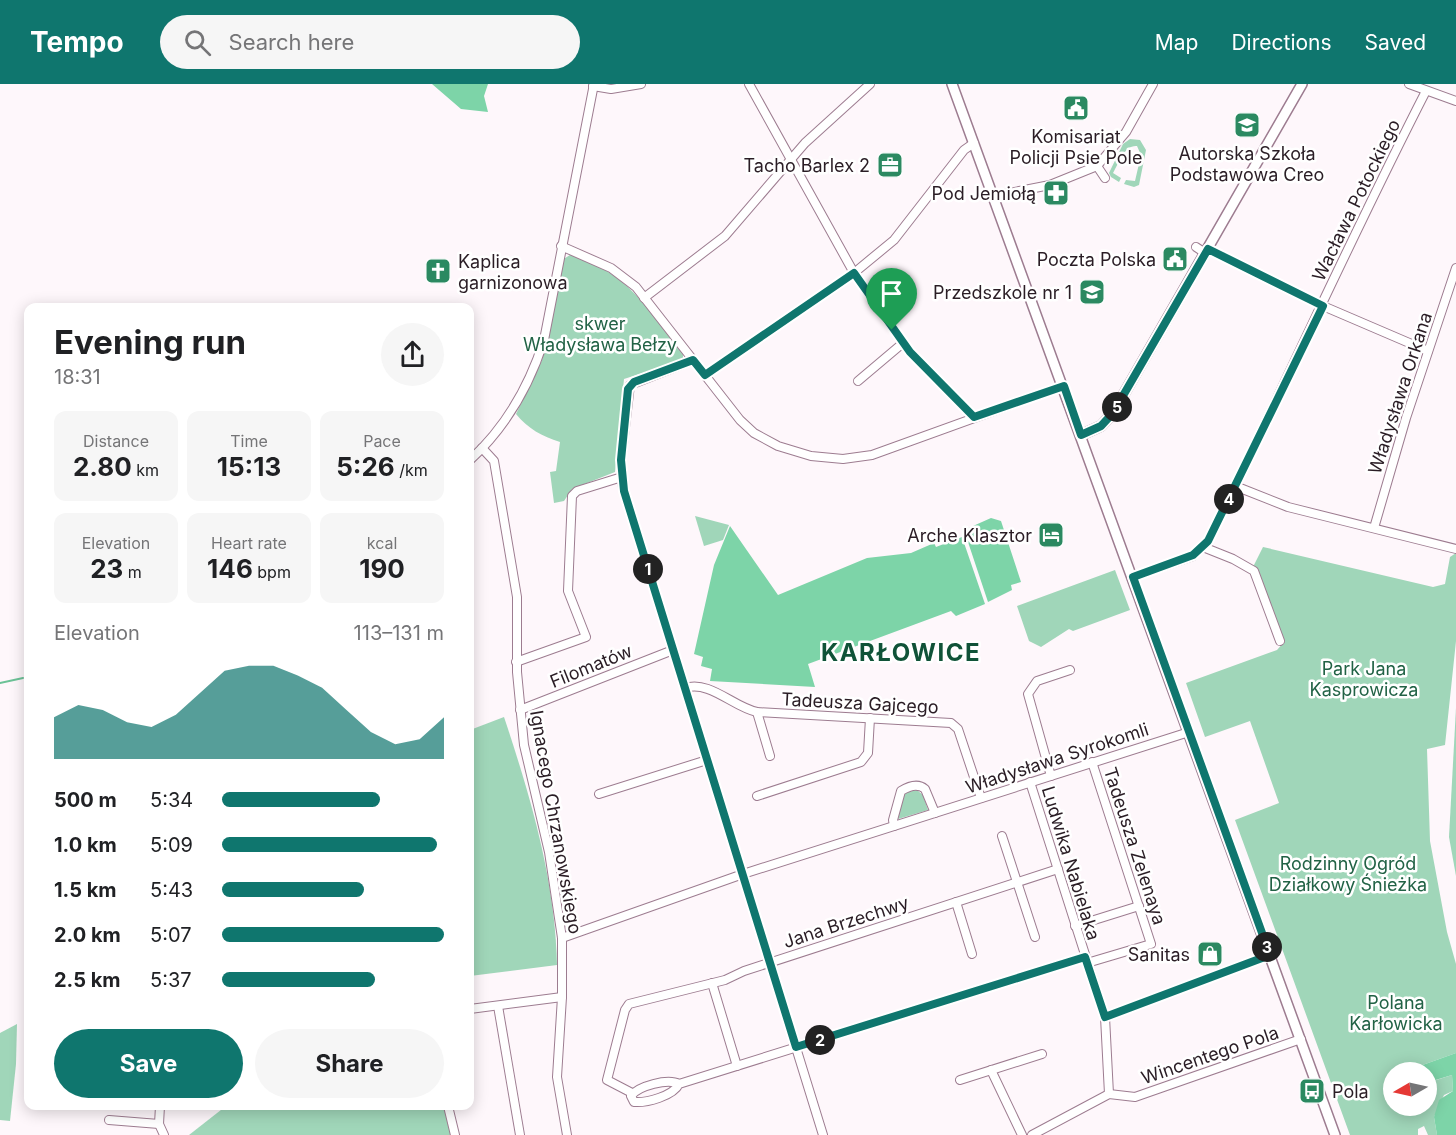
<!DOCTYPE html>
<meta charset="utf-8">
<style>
:root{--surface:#fff;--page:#f6f6f6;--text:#202124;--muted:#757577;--accent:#0f766e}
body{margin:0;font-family:Inter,sans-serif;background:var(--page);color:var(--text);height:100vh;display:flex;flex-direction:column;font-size:22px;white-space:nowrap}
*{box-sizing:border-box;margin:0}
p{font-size:20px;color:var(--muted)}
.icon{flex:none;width:33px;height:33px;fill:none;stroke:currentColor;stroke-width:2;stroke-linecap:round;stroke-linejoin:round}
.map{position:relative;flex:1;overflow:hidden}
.details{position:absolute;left:24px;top:219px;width:450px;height:807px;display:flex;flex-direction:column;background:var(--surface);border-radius:12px;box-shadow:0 3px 15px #0003}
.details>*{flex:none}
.needle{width:39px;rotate:261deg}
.controls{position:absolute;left:1383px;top:978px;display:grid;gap:12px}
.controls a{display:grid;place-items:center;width:54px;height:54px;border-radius:50%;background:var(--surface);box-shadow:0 3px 15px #0003;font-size:30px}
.pin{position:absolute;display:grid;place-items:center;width:51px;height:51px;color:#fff;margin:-62px -26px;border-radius:50% 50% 50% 0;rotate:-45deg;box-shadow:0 0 6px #0007}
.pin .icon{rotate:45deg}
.km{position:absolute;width:30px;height:30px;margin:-15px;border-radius:50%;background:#222;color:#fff;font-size:16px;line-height:30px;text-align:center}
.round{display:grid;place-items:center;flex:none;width:63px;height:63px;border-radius:32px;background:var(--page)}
.head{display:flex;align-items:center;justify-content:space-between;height:102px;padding:0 30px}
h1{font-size:33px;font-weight:700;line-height:45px}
.stats{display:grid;grid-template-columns:repeat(3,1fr);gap:9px;height:102px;padding:6px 30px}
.stats div{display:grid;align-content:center;border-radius:12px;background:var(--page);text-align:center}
.stats b{font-size:26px;font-weight:700}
.stats small{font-size:16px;font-weight:400}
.stats p{font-size:16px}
.chart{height:168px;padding:12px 30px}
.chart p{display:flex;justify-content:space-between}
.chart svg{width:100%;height:108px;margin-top:6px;fill:var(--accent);opacity:.7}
.primary-button{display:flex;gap:12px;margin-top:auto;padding:12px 30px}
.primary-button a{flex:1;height:69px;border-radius:36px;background:var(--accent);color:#fff;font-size:24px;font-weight:700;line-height:69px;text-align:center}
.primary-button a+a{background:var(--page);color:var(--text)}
ul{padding:0 30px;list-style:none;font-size:20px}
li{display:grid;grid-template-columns:96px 72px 1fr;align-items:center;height:45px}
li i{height:15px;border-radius:8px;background:var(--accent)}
header{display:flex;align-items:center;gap:36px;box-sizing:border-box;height:84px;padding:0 30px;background:var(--accent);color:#fff}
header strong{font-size:28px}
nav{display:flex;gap:33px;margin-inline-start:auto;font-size:21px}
.search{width:420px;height:54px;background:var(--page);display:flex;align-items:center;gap:15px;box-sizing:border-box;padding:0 21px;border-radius:33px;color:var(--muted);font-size:22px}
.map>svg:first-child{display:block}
</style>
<header>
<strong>Tempo</strong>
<div class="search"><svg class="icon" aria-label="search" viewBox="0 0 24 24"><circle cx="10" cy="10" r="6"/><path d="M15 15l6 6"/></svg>Search here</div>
<nav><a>Map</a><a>Directions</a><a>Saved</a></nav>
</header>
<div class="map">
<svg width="1456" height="1051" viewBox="0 0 1456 1051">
<rect width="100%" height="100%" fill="#fef7fb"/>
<!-- green -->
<g fill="#a0d6b9">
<path d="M1130,55L1140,56L1146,66L1139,101L1134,103L1124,100L1126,96L1135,97L1141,71L1137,62C1124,61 1119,79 1113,89L1121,94L1119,98L1111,93L1109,89L1123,60Z"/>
<path d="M570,171C628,188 647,224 683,270V276L624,295L615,388L572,405L564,417L554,419L550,388L556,387L560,358C542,352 528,345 516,330L542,276L562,176Z"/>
<polygon points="695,432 729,441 723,456 704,462"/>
<polygon points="1263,463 1433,503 1445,500 1450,473 1456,469 1456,557 1445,661 1427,665 1430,757 1447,848 1456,880 1456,969 1403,988 1394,988 1394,1022 1426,1022 1427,999 1452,991 1453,1007 1444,1011 1434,1033 1437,1051 1428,1051 1424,1042 1418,1045 1418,1051 1350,1051 1235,736 1279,719 1250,637 1205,653 1186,599 1277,566 1284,558 1259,493 1253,483"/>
<polygon points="1115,486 1130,526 1073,547 1069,545 1041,563 1029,557 1017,522"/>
<polygon points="1456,624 1456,792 1449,753"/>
<path d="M504,633C531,714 555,796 557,881L470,892V646Z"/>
<polygon points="917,706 923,711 928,726 898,735 904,709"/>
<polygon points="17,940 16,980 10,1037 0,1036 0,949"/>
<polygon points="226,1022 445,1022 452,1051 189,1051"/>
</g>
<!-- forest -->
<g fill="#7dd4a8">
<polygon points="432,0 488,0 484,12 488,28 461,25"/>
<polygon points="991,434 1001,437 1021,498 1011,501 1012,506 988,518 964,446"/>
<polygon points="730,442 778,511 867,474 911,469 934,459 936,463 962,453 985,520 956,532 951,527 808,580 815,603 710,597 712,585 701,582 703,573 694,570 714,481"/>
<polygon points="1456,969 1456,1051 1437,1051 1434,1033 1439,1016 1453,1007 1452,991 1429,998 1429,1006 1427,1007 1426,988 1403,988"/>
</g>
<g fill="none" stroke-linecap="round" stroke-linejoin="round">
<!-- stream -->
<polyline stroke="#6cc297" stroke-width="2" points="0,599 23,594"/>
<!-- minor casing -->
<g stroke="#9d7c90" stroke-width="10">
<g id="minor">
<polyline points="749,0 854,189 910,268 974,333"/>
<polyline points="1409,0 1456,17"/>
<polyline points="593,2 611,5 641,0"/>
<polyline points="1097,82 1126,48 1153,0"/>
<polyline points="994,112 1050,101 1097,82 1105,94"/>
<polyline points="561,162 611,184 636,203 740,336 754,349 778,362 811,372 843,375 872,371 1063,302"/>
<polyline points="1196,163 1205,169"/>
<polyline points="1208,165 1323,222 1428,267"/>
<polyline points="644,214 725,152 805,59 870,0"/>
<polyline points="693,276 630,301 621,377 623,404 823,1051"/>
<polyline points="705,291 854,189 894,156 964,66 974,59"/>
<polyline points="858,297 903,259"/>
<polyline points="482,364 494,377 517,513 517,588 524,661 549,768 562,854 562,913 557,993 567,1051"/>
<path d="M470,376C506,343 529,303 544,256L594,0"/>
<polyline points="1235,402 1288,423 1456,465"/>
<polyline points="1374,444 1406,334 1456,184"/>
<polyline points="1203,463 1233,475 1254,487 1280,557"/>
<path d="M1133,493L1193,472L1208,457C1282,308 1350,155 1426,7"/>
<polyline points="516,578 586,553 568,507 572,412 577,407 622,393"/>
<path d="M685,604C710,596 733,623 757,628L951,639L958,645L981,714"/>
<polyline points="520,626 673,566"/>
<polyline points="757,628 770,672"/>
<polyline points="1051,692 1028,610 1037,597 1070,586"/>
<polyline points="1030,698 1105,933 1109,1010"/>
<polyline points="599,710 707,676"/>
<polyline points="757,712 861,678 868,669 870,634"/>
<path d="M894,742L893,736L901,707C909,702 918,699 925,705L935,729"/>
<polyline points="1002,752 1035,853"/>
<polyline points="956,818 972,870"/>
<polyline points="1075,842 1139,822"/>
<polyline points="562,854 743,790 1189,648"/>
<polyline points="1087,879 1151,860 1092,678"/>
<polyline points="712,899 737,982"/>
<polyline points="498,922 520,1051"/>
<polyline points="470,925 562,913"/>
<polyline points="1105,933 1270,871"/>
<polyline points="991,986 1022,1051"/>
<polyline points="960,996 1042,970"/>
<path d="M679,1000C673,1012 647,1019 634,1018L631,1012C638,1002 668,994 679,1000L1085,873"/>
<polyline points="632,1009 607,996 625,926 629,920 725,896 744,887 1058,785"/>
<polyline points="160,1022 159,1040 164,1051"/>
<polyline points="448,1022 455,1051"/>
<polyline points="109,1036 159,1040"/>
<polyline points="1032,1051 1109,1010 1135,1013 1301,955"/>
</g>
</g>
<!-- tertiary casing -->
<g stroke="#9d7c90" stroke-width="12">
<g id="tertiary">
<polyline points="952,0 1335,1051"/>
<polyline points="1081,351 1101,342 1113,329 1302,0"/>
</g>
</g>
<!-- minor -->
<use href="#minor" stroke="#fff" stroke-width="8"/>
<!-- tertiary -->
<use href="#tertiary" stroke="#fff" stroke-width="9"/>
</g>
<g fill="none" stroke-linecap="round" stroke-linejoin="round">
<!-- route casing -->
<g stroke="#fff" stroke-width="12">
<polygon id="route" points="1208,165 1323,222 1208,457 1193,471 1133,493 1270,871 1105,933 1085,873 796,963 624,407 621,376 628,305 634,298 693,276 705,291 854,189 910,268 974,333 1064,302 1081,351 1101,342 1113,329"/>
</g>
<!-- route -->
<use href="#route" stroke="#0f766e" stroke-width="8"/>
</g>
<!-- icons -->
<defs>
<g id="civic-square" transform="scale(1.35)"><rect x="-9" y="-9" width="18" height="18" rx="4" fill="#2b8961" stroke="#fff"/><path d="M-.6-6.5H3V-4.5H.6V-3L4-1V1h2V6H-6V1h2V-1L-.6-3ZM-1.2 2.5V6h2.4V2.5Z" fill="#fff"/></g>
<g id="school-square" transform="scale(1.35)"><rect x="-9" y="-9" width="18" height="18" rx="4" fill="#2b8961" stroke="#fff"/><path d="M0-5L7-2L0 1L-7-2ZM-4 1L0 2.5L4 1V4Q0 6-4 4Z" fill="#fff"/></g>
<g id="office-square" transform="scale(1.35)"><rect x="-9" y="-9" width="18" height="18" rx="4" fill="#2b8961" stroke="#fff"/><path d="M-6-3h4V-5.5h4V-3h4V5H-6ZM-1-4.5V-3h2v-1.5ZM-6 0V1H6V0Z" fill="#fff"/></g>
<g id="pharmacy-square" transform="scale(1.35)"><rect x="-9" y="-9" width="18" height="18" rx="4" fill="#2b8961" stroke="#fff"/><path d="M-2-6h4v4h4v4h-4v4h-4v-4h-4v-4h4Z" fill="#fff"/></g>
<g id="church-square" transform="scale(1.35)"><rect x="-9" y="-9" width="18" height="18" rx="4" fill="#2b8961" stroke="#fff"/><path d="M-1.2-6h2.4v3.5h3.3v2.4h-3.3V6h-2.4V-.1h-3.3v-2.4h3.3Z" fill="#fff"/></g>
<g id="hotel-square" transform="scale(1.35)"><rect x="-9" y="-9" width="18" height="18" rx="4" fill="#2b8961" stroke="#fff"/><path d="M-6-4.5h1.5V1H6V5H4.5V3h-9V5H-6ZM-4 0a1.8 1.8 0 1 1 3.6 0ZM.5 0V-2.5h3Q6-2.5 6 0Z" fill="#fff"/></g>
<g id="shop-square" transform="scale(1.35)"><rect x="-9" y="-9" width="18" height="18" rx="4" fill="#2b8961" stroke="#fff"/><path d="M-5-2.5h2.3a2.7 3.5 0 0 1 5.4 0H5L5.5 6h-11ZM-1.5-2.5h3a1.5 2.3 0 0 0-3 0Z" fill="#fff"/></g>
<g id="bus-square" transform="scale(1.35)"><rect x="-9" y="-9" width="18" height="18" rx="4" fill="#2b8961" stroke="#fff"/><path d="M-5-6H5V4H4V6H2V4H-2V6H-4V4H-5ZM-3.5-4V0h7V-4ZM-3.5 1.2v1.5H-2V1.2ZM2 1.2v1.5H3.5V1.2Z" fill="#fff"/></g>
</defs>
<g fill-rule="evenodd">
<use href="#civic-square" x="1076" y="24"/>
<use href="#school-square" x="1247" y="41"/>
<use href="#office-square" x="890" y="81"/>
<use href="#pharmacy-square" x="1056" y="109"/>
<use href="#civic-square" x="1175" y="175"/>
<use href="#church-square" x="438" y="187"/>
<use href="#school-square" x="1092" y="208"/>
<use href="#hotel-square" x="1051" y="451"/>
<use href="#shop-square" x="1210" y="870"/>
<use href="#bus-square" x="1312" y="1007"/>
</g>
<g text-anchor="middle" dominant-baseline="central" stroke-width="5" stroke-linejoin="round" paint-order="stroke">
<!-- poi labels -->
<g font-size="18" fill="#2a1d25" stroke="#fff" text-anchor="end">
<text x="1076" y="52" text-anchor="middle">Komisariat<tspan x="1076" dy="21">Policji Psie Pole</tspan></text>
<text x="1247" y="69" text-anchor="middle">Autorska Szkoła<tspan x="1247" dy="21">Podstawowa Creo</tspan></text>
<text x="870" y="81">Tacho Barlex 2</text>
<text x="1036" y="109">Pod Jemiołą</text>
<text x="1156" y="175">Poczta Polska</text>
<text x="458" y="177" text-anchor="start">Kaplica<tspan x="458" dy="21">garnizonowa</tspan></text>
<text x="1072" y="208">Przedszkole nr 1</text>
<text x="1032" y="451">Arche Klasztor</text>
<text x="1190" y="870">Sanitas</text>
<text x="1332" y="1007" text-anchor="start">Pola</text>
</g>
<!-- street labels -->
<g font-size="18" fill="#2a1d25" stroke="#fff">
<text transform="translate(1356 116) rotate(-64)">Wacława Potockiego</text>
<text transform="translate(1400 309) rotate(-72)">Władysława Orkana</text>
<text transform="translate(591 582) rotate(-22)">Filomatów</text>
<text transform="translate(860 619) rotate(3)">Tadeusza Gajcego</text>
<text transform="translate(1057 674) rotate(-18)">Władysława Syrokomli</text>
<text transform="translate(556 738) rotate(80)">Ignacego Chrzanowskiego</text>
<text transform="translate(1135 762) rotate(72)">Tadeusza Zelenaya</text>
<text transform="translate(1071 779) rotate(73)">Ludwika Nabielaka</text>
<text transform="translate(846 838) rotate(-18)">Jana Brzechwy</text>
<text transform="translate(1210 971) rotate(-19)">Wincentego Pola</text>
</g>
<!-- park labels -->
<g font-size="18" fill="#216245" stroke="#fff">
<text x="600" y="239">skwer<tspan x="600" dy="21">Władysława Bełzy</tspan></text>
<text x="1364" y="584">Park Jana<tspan x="1364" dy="21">Kasprowicza</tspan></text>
<text x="1348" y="779">Rodzinny Ogród<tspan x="1348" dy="21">Działkowy Śnieżka</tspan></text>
<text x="1396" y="918">Polana<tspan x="1396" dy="21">Karłowicka</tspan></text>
</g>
<!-- district labels -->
<g font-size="24" font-weight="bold" letter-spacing="1.5" fill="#105338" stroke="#fff">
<text x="901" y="568">KARŁOWICE</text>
</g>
</g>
</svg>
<div class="controls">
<a><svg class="needle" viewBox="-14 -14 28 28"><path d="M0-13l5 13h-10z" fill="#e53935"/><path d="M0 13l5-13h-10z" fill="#757577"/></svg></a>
</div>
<div class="pin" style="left:892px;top:246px;background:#1e9e55"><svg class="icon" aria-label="arrive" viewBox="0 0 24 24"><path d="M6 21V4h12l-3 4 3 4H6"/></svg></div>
<b class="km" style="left:648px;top:485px">1</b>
<b class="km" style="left:820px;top:956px">2</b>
<b class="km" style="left:1267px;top:863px">3</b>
<b class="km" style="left:1229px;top:415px">4</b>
<b class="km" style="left:1117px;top:323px">5</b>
<section class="details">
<div class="head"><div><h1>Evening run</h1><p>18:31</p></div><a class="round"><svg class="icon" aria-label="share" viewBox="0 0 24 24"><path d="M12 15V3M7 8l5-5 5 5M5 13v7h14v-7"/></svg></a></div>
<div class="stats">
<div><p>Distance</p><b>2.80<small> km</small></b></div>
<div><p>Time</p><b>15:13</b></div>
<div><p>Pace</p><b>5:26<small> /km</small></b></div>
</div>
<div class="stats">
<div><p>Elevation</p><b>23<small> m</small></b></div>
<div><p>Heart rate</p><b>146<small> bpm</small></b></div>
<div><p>kcal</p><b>190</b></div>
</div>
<div class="chart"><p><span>Elevation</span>113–131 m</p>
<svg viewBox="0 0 160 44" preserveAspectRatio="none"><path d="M0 44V27L10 22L20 24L30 29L40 31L50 26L60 17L70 8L80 6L90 6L100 10L110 15L120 24L130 33L140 38L150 36L160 27V44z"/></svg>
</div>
<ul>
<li><b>500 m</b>5:34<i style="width:71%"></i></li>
<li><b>1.0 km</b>5:09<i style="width:97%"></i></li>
<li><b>1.5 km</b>5:43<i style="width:64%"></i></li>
<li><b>2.0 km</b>5:07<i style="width:100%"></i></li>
<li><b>2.5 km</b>5:37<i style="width:69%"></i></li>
</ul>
<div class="primary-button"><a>Save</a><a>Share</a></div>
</section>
</div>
